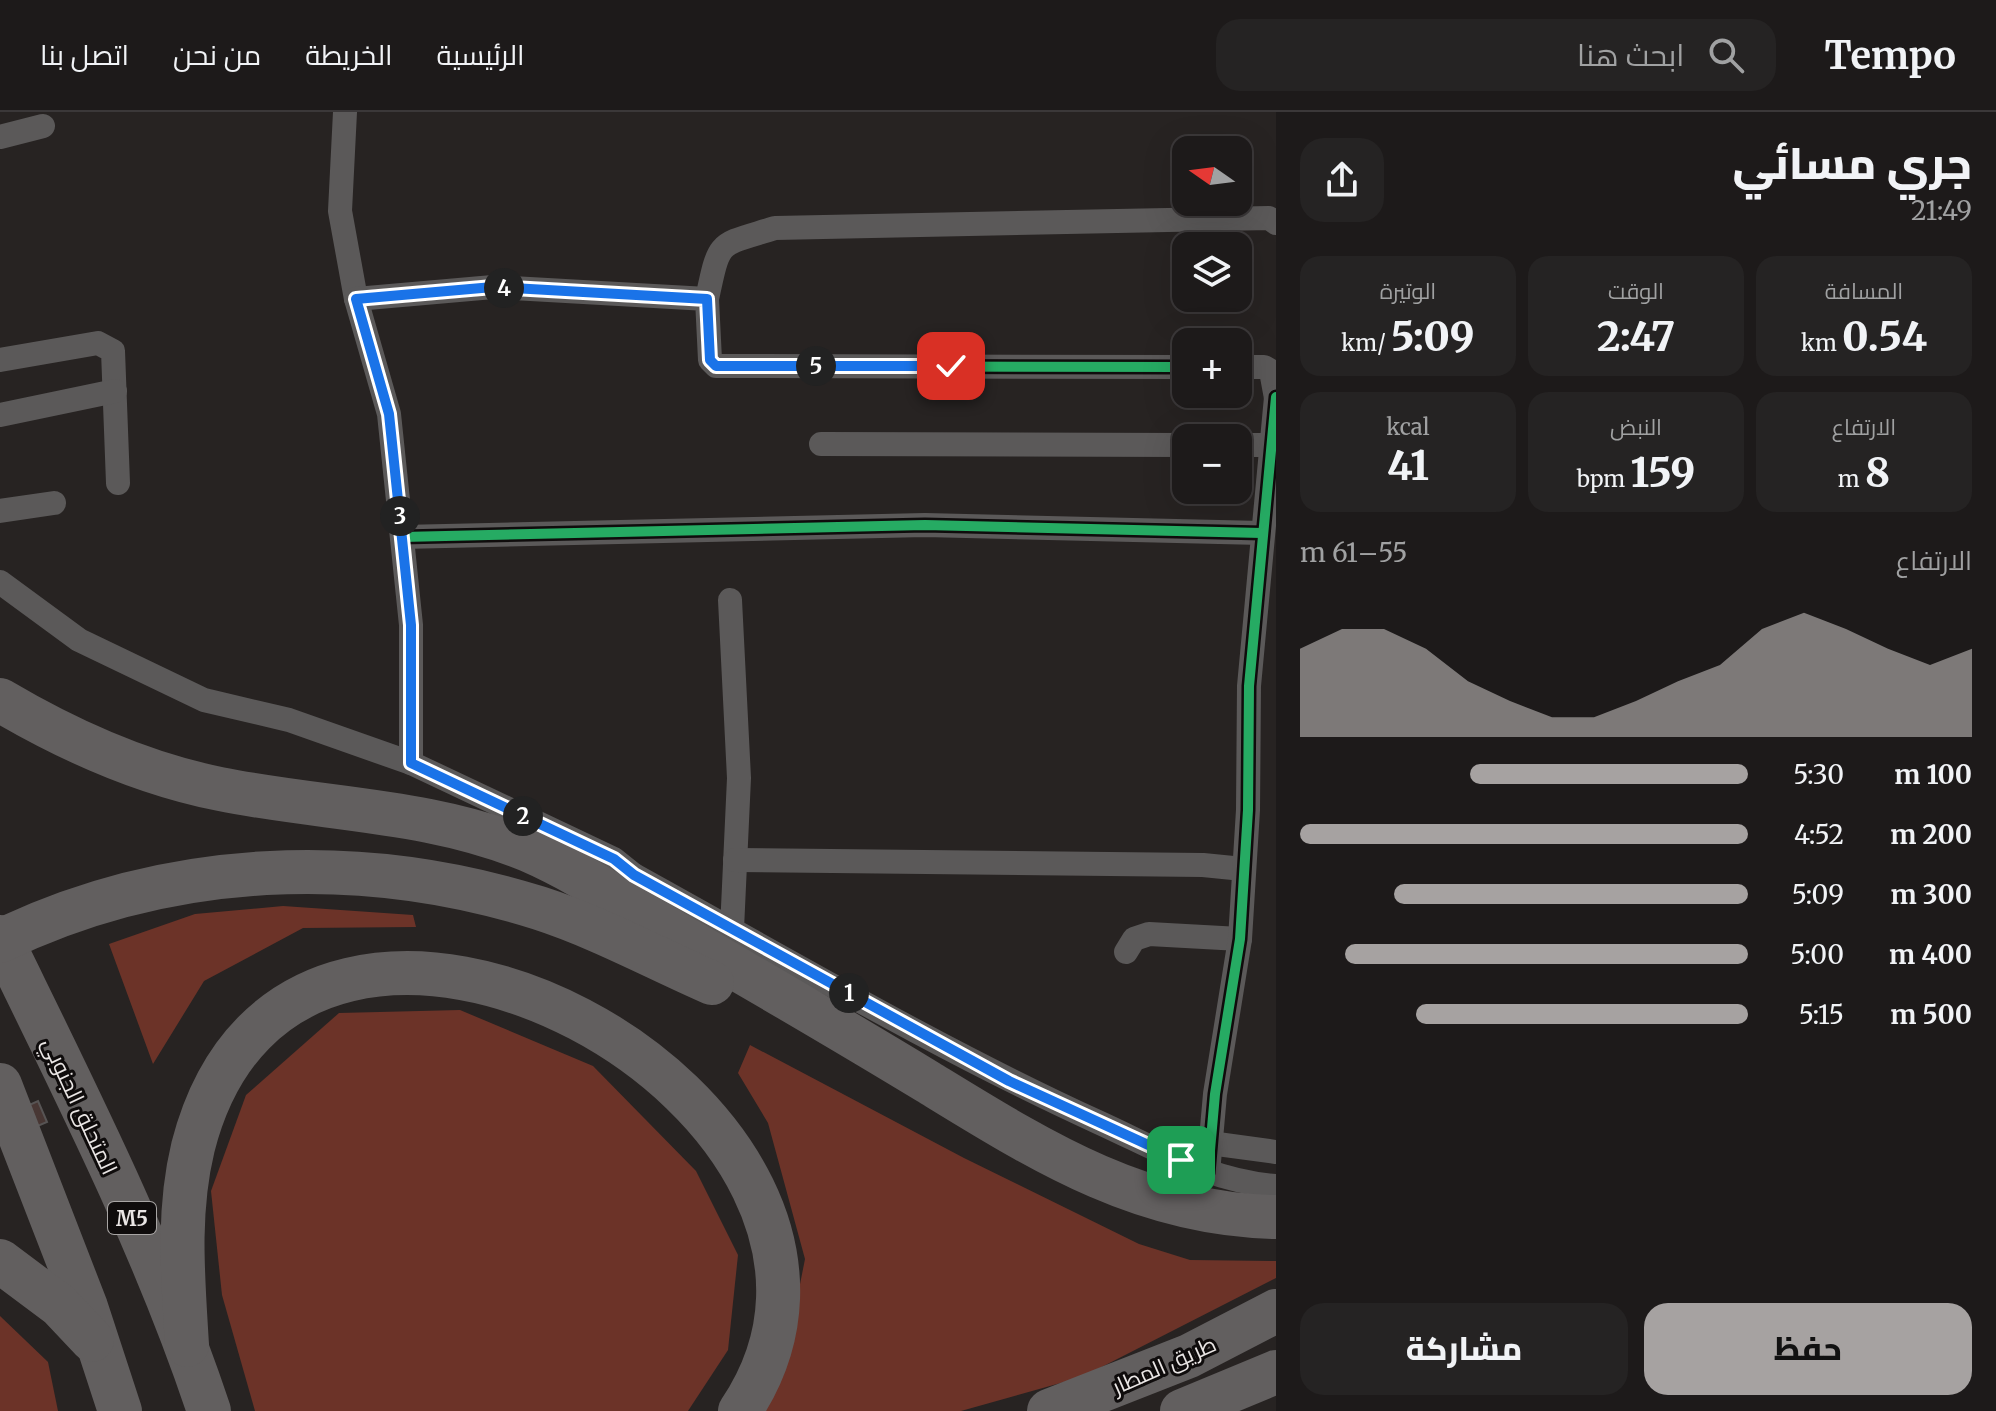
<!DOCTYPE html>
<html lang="ar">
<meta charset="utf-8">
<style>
:root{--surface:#1d1a1a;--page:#252323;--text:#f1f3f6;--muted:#a0a1a2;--line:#3b3839;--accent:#a6a2a1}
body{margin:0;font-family:Merriweather,Cairo,serif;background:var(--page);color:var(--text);direction:rtl;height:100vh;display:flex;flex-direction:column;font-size:30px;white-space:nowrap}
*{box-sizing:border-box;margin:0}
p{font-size:26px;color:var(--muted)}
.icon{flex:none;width:44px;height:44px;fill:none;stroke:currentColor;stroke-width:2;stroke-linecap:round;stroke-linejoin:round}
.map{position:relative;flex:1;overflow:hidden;direction:ltr}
.details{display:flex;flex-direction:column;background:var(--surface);width:720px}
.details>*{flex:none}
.needle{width:52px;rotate:284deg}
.buttons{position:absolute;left:1172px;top:24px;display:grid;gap:16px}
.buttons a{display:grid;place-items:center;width:80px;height:80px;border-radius:16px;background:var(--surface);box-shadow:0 8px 32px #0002,0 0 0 2px var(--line);font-size:40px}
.pin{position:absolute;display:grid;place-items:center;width:68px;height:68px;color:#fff;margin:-34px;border-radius:16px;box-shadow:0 4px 12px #0006}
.km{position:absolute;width:40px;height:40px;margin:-20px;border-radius:50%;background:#222;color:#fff;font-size:22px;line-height:40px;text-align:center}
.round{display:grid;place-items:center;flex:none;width:84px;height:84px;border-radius:24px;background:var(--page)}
.summary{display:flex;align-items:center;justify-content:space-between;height:136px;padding:0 24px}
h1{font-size:44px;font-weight:800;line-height:60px}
.stats{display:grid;grid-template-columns:repeat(3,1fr);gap:12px;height:136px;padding:8px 24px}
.stats div{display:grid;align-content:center;border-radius:20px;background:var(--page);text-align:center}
.stats b{font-size:40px;font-weight:800}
.stats small{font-size:22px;font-weight:400}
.stats p{font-size:22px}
.chart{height:224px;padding:16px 24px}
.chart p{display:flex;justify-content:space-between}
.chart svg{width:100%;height:144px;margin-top:8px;fill:var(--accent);opacity:.7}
.cta{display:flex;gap:16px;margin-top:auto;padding:16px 24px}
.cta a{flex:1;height:92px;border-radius:24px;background:var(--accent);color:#111;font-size:32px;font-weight:800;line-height:92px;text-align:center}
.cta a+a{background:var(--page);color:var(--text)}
ul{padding:0 24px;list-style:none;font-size:26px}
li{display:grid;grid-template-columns:128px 96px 1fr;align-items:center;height:60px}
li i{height:20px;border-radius:10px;background:var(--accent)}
header{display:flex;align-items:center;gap:48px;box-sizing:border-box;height:112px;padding:0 40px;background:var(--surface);border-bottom:2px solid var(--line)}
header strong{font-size:38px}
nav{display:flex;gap:44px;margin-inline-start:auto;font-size:28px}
.search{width:560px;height:72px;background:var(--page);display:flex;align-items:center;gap:20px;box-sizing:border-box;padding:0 28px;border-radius:24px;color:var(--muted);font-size:30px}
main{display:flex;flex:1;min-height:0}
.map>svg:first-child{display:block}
</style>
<header>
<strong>Tempo</strong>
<div class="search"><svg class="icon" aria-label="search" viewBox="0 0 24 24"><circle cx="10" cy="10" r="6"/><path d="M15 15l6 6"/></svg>ابحث هنا</div>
<nav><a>الرئيسية</a><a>الخريطة</a><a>من نحن</a><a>اتصل بنا</a></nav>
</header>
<main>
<section class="details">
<div class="summary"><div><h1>جري مسائي</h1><p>21:49</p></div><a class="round"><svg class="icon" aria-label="share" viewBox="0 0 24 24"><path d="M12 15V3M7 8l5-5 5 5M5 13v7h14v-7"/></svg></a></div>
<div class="stats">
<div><p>المسافة</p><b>0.54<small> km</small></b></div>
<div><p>الوقت</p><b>2:47</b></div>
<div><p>الوتيرة</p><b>5:09<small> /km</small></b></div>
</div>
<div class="stats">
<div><p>الارتفاع</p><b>8<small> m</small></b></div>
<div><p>النبض</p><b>159<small> bpm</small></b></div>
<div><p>kcal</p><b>41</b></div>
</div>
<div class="chart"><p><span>الارتفاع</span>55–61 m</p>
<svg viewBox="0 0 160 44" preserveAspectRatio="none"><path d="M0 44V17L10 11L20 11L30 17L40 27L50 33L60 38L70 38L80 33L90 27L100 22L110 11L120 6L130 11L140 17L150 22L160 17V44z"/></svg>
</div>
<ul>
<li><b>100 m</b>5:30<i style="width:62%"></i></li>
<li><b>200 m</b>4:52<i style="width:100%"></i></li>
<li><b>300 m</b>5:09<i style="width:79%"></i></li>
<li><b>400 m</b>5:00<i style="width:90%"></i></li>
<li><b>500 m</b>5:15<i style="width:74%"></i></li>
</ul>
<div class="cta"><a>حفظ</a><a>مشاركة</a></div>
</section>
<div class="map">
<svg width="1276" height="1299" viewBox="0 0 1276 1299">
<rect width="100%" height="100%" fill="#272322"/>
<!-- green -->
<g fill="#6c3328">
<polygon points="283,794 413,803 416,815 303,816 204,869 153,952 109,832 195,802"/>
<polygon points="460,898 593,954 696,1059 738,1143 728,1238 688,1299 255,1299 222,1183 211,1079 246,983 339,901"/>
<polygon points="750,933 964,1046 1139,1132 1190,1148 1276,1149 1276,1166 1082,1265 961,1299 764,1299 783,1258 805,1147 768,1011 738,961"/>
<polygon points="0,1204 48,1250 58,1299 0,1299"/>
</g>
<!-- building -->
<polygon fill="#483734" stroke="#575454" stroke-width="2" points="38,989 47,1010 0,1030 0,1006"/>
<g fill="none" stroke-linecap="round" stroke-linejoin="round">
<!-- street -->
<g stroke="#5b5959" stroke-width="24">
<polyline points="345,0 340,99 356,187 389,302 411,513 411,651"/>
<polyline points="0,25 43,14"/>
<polyline points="356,187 493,175 707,187 710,248 716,254 1186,255"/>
<path d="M707,187C720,126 717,134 775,116L1269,106L1276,111"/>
<polyline points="0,248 98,231 113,239 118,371"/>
<polyline points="1238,255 1264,255 1271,259 1276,286"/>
<polyline points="0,303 115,279"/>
<polyline points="821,332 1186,333"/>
<polyline points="1238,333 1271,333"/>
<polyline points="0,399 54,391"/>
<polyline points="402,425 925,413 1262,421"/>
<polyline points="0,470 79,528 204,588 289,608 411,651 614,747 634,763 642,801"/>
<polyline points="730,488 739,666 732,817"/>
<polyline points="735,748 1203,753 1243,757"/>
<path d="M634,763C788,848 940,938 1100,1011C1157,1037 1212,1070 1276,1074"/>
<polyline points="1126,840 1134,827 1149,822 1240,827"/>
<polyline points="1210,1031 1276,1040"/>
<polyline points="1208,1061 1215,982 1240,827 1248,698 1249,574 1276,285"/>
</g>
<!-- highway -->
<g stroke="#625f5f" stroke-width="44">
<path d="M0,588C66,627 144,662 220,677C324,698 429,697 528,738C579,760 627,793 675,821C760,870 844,919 928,970C1039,1038 1141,1103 1276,1105"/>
<path d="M0,825C75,979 155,1136 209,1299"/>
<path d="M0,829C168,748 361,740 539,796C598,815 655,846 712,871"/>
<polyline points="0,973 86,1195 120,1299"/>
<polyline points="0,1149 59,1193 92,1228"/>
<path d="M187,1233C183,1166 177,1101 193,1035C294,640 940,1001 740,1299"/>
<polyline points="1049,1299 1189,1244 1276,1199"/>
<polyline points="1182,1299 1276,1260"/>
</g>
<!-- cycleway casing -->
<g stroke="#0f0c0c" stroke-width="15">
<g id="cycleway">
<polyline points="356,187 493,175 707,187 710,248 716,254 1186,255"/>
<polyline points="402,425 925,413 1262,421"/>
<polyline points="1208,1061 1215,982 1240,827 1248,698 1249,574 1276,285"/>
</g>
</g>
<!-- cycleway -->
<use href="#cycleway" stroke="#26ab63" stroke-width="10"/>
</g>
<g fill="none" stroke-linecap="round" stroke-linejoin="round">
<!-- route casing -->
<g stroke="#fff" stroke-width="16">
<polyline id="route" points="951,254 716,254 710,248 707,187 493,175 356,187 389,302 411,513 411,651 614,747 634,763 1009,969 1181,1048"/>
</g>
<!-- route -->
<use href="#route" stroke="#1a73e8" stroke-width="10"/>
</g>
<g text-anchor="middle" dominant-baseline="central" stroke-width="6" stroke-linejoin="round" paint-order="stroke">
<!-- shield labels -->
<rect fill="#0f0c0c" stroke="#a8a5a4" stroke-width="2" x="108" y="1090" width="48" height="32" rx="6"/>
<g font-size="20" font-weight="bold" fill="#eae6e5">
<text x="132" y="1106">M5</text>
</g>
<!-- street labels -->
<g font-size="22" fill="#eae6e5" stroke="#0f0c0c">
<text transform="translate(80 994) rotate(65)">المتحلق الجنوبي</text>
<text transform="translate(1164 1253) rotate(-24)">طريق المطار</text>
</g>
</g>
</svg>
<div class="buttons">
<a><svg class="needle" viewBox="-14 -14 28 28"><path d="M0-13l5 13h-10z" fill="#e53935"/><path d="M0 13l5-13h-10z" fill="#a0a1a2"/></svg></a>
<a><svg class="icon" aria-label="layers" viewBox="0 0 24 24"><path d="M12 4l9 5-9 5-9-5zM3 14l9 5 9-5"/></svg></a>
<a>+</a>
<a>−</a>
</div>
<div class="pin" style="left:1181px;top:1048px;background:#1e9e55"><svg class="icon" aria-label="arrive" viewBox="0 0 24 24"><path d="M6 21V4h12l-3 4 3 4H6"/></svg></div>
<div class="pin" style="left:951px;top:254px;background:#d93025"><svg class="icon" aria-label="check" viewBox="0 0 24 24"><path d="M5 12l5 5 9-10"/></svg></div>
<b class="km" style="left:849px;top:881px">1</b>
<b class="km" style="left:523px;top:704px">2</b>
<b class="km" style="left:400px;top:404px">3</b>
<b class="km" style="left:504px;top:176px">4</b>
<b class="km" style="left:816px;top:254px">5</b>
</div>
</main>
